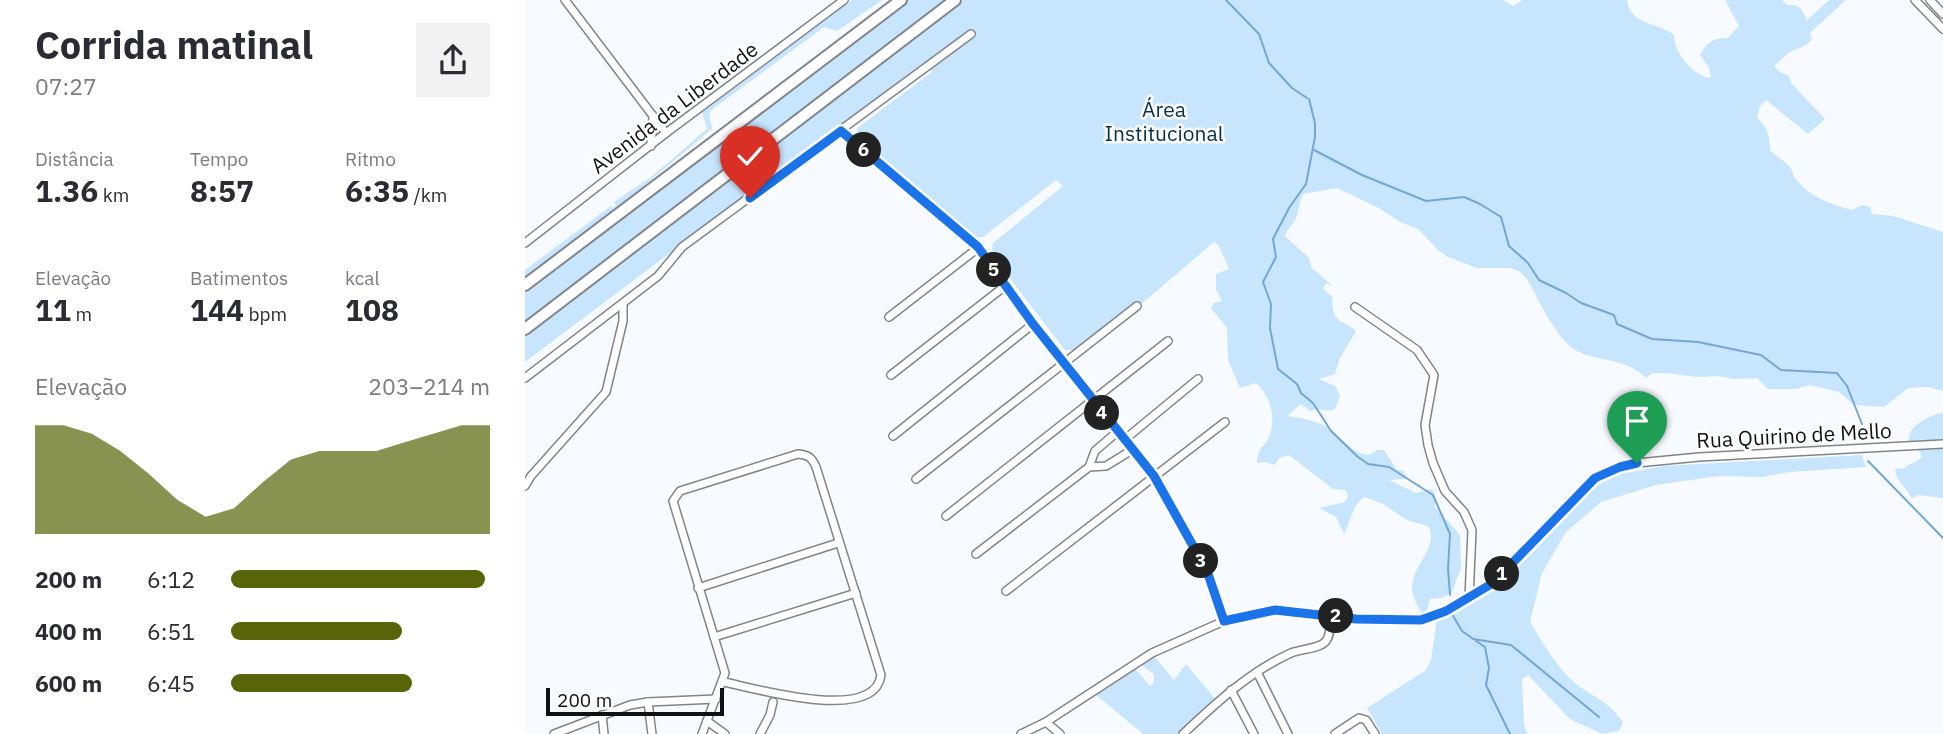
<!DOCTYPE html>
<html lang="pt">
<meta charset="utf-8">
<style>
:root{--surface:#fff;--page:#f2f2f3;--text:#2b2b33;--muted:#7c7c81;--accent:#576408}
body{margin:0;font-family:"IBM Plex Sans",sans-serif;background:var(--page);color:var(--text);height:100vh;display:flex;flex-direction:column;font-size:26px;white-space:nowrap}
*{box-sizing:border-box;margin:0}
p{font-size:23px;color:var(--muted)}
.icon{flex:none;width:38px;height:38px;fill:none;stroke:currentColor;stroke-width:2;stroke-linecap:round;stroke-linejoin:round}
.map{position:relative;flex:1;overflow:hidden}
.sheet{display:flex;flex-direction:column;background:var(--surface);width:525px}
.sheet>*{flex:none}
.scale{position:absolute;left:21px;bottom:18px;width:178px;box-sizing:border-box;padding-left:7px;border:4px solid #0f1113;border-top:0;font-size:19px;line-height:24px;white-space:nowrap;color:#0f1113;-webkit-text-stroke:5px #fff;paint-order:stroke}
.pin{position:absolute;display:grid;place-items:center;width:60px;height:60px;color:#fff;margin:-72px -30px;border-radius:50% 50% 50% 0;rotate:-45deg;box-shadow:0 0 7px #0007}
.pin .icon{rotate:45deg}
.km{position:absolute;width:35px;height:35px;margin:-18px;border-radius:50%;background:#222;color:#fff;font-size:19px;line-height:35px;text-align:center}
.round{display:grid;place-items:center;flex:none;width:74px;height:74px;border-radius:0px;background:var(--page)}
.head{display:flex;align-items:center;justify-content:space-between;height:119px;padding:0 35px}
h1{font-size:38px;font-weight:700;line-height:52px}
.figures{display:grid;grid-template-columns:repeat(3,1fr);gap:10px;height:119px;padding:7px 35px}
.figures div{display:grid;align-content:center}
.figures b{font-size:30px;font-weight:700}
.figures small{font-size:19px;font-weight:400}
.figures p{font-size:19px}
.chart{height:196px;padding:14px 35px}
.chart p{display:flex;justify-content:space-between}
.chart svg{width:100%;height:126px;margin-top:7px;fill:var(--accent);opacity:.7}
ul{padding:0 35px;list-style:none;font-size:23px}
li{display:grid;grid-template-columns:112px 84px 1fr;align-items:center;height:52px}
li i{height:18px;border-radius:9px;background:var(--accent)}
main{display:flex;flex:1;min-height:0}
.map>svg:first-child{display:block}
</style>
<main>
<section class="sheet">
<div class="head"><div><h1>Corrida matinal</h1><p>07:27</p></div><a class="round"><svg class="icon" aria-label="share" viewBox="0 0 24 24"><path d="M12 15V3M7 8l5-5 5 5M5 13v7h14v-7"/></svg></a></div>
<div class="figures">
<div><p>Distância</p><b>1.36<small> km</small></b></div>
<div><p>Tempo</p><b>8:57</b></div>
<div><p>Ritmo</p><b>6:35<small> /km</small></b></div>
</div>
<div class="figures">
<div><p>Elevação</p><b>11<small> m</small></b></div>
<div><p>Batimentos</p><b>144<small> bpm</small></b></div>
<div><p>kcal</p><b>108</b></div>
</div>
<div class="chart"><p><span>Elevação</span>203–214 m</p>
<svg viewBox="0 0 160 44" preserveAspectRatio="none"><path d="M0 44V6L10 6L20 9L30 15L40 23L50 32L60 38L70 35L80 26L90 18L100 15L110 15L120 15L130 12L140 9L150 6L160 6V44z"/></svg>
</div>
<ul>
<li><b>200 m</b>6:12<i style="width:98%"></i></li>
<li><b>400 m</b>6:51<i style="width:66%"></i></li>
<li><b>600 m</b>6:45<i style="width:70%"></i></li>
</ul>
</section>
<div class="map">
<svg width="1418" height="734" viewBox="0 0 1418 734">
<rect width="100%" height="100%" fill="#f7fbff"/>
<!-- green -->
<g fill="#c8e5fe">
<polygon points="327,0 357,0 312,31 299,27 184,112 187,129 72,225 0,279 0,270 86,206 88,208 91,205 89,202 126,177 182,129 177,112"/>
<polygon points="382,0 420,0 0,321 0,291"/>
<path d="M439,0H978L988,6L998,0H1102C1105,26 1134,22 1149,35C1149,53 1167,74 1184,78L1186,76L1184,68L1175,55C1182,42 1188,38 1203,38L1214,26L1200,0H1257L1262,5C1275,3 1278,11 1282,20L1304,0H1321L1285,33L1287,39C1281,47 1276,47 1267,51C1261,54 1255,61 1249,66L1255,72L1264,76L1266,83L1300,119L1283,134L1241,100L1235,106L1232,117C1242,127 1245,136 1245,150C1250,156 1257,159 1262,164C1267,168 1267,173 1270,178C1283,196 1307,205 1327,210L1337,205L1345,207L1347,214L1368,216L1418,232V391L1402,387L1383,388L1359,407L1329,405L1314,392L1285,385L1271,389H1243L1232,378L1209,379L1193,376L1173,377L1139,373H1128L1121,378C1103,360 1078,361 1056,353C1032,343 1014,300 1002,279L995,272L986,268H952L923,257L914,251L893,229L875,222L854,208L812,188L778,194C773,203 775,213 769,222C765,228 762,229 760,236L784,258L786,267L808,286L801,283L798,288L807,297C808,325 814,317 831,331L815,358L810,374L794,379L810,386L815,396L810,409C801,413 794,407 785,411L776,404L763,415L766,417C779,418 795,422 805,429C821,440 822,451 843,455L853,450H859L872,470L878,471L882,477L880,479L864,480L891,493L906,489L909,491L910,507L935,535L936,568L927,592L917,598L905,599L901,614H897C893,606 887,597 887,588C887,565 915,546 903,526L882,520L858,504L840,497C827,504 826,522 819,534L811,517L794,508L820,502L823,496L821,490L808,489L764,455L754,458L750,465L740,462L732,463C733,445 741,447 745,434C751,416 745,395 731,383L715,388L703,360L702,328L686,308L689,303L697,301L691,289V274L704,269L694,246L689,242L615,305L611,301L556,347L550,350H540L466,254L468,243L538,186L531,180L458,237L451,238L333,137L332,129L335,126L407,72L398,63L0,362V335Z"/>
<path d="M1418,413V498L1393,495L1387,498L1372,478L1370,471L1372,468L1378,469C1384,463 1391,463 1397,457L1395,452L1385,446C1378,427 1404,415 1418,413Z"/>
<path d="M1337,455L1341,467L1265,472L1236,477L1194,476L1131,485L1076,502L1041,532L1017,573L1005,622C1018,643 1032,668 1051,684C1071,699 1082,700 1098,722L1094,731L1077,734L1045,719L1003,675L997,679L999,724L1002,734H857L842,708L901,670L906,660L912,619L931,611L972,584L1069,485L1094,474L1138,466Z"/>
<polygon points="630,657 649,680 661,664 691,700 652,734 618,734 569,693 610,668 625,686 629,682 629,674 616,665"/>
</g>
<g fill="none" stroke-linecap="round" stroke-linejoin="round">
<!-- stream -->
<g stroke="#72a7d3" stroke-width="2">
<polyline points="701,0 734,34 744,63 767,88 782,98"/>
<polyline points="784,99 790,123 790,137 781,184 764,208 748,239 751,257 738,282 746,304 745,328 753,369 772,384 776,393 788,403 806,431 833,457 843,464 864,467 908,495 925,534 923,569 925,595"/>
<polyline points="789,150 837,175 901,201 939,197 955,204 976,217 984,246 1003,263 1014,280 1041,293 1056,303 1089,315 1092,324 1127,339 1173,342 1236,355 1256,370 1312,373 1322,386 1337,424"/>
<polyline points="1343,461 1418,538"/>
<polyline points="927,614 937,631 947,638"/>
<polyline points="948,639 986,645 1074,717"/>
<polyline points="951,641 960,647 964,668 961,685 985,734"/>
</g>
<!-- minor casing -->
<g stroke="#81858a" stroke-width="10">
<g id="minor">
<polyline points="40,0 141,133"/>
<polyline points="1390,0 1418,29"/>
<polyline points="1405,0 1418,14"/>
<polyline points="316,131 453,248 508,324 629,476 682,571 699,621"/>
<polyline points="126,146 128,116"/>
<polyline points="0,243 141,133 319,0"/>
<polyline points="830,307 892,350 909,375 900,425 903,445 908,463 920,491 939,512 947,530 944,598"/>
<polyline points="364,317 453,248"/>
<polyline points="366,375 480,286"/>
<polyline points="0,378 133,276 157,247 446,34"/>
<polyline points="368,436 508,324"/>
<polyline points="599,440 673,379"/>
<polyline points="564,467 581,466 607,450"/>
<polyline points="391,479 612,306"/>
<polyline points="0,486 6,476 81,392 98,321 98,304"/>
<polyline points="421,516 643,341"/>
<polyline points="451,554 564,467 570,451 592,432"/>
<polyline points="173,588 313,543"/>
<polyline points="481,591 700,422"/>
<polyline points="189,637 331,593"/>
<polyline points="732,672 763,734"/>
<polyline points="706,690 729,734"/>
<polyline points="123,702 127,734"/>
<polyline points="77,715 79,734"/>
<polyline points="182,721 200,734"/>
<polyline points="521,722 535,734"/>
<polyline points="29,734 105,705 123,702 191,699"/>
<path d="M177,734L200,673L148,501L155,491L273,454C284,455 287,458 291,467L356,675C350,724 229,688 199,682"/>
<polyline points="235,734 245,715 248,702"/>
<polyline points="496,734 521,722 627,653 699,621 750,610 831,619 896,620 921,611 968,583 1070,479 1095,467 1112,463 1174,457 1418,444"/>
<path d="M658,734C691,703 724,672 766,653C775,649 795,649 801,641C806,635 805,623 806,615"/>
<polyline points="810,734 834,718 841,720 850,734"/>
</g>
</g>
<!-- highway casing -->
<g stroke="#81858a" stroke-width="14">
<g id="highway">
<polyline points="0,285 376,0"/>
<polyline points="0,329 430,0"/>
</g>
</g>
<!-- minor -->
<use href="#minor" stroke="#fff" stroke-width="7"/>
<!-- highway -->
<use href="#highway" stroke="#fff" stroke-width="10"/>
</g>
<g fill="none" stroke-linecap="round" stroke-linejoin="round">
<!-- route casing -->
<g stroke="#fff" stroke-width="14">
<polyline id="route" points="225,198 316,131 453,247 508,324 629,476 682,571 699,621 750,610 831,619 896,620 921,611 968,583 1070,478 1095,467 1112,463"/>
</g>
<!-- route -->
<use href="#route" stroke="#1a73e8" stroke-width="9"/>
</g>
<g text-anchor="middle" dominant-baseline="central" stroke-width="5" stroke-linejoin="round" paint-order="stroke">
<!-- street labels -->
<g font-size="21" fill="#0f1113" stroke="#fff">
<text transform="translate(149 107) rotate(-37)">Avenida da Liberdade</text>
<text transform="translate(1269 435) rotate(-3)">Rua Quirino de Mello</text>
</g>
<!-- park labels -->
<g font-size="21" fill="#06314e" stroke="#fff">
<text x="639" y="109">Área<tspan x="639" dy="24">Institucional</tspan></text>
</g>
</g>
</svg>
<div class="scale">200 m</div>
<div class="pin" style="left:1112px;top:463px;background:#1e9e55"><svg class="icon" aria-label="arrive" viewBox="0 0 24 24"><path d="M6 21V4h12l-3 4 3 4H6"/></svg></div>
<div class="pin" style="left:225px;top:198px;background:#d93025"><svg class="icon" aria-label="check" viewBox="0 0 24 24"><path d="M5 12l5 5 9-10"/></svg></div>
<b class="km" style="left:977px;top:574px">1</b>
<b class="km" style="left:811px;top:616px">2</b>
<b class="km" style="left:676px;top:561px">3</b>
<b class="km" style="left:577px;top:413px">4</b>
<b class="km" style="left:469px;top:270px">5</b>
<b class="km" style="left:339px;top:150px">6</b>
</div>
</main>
